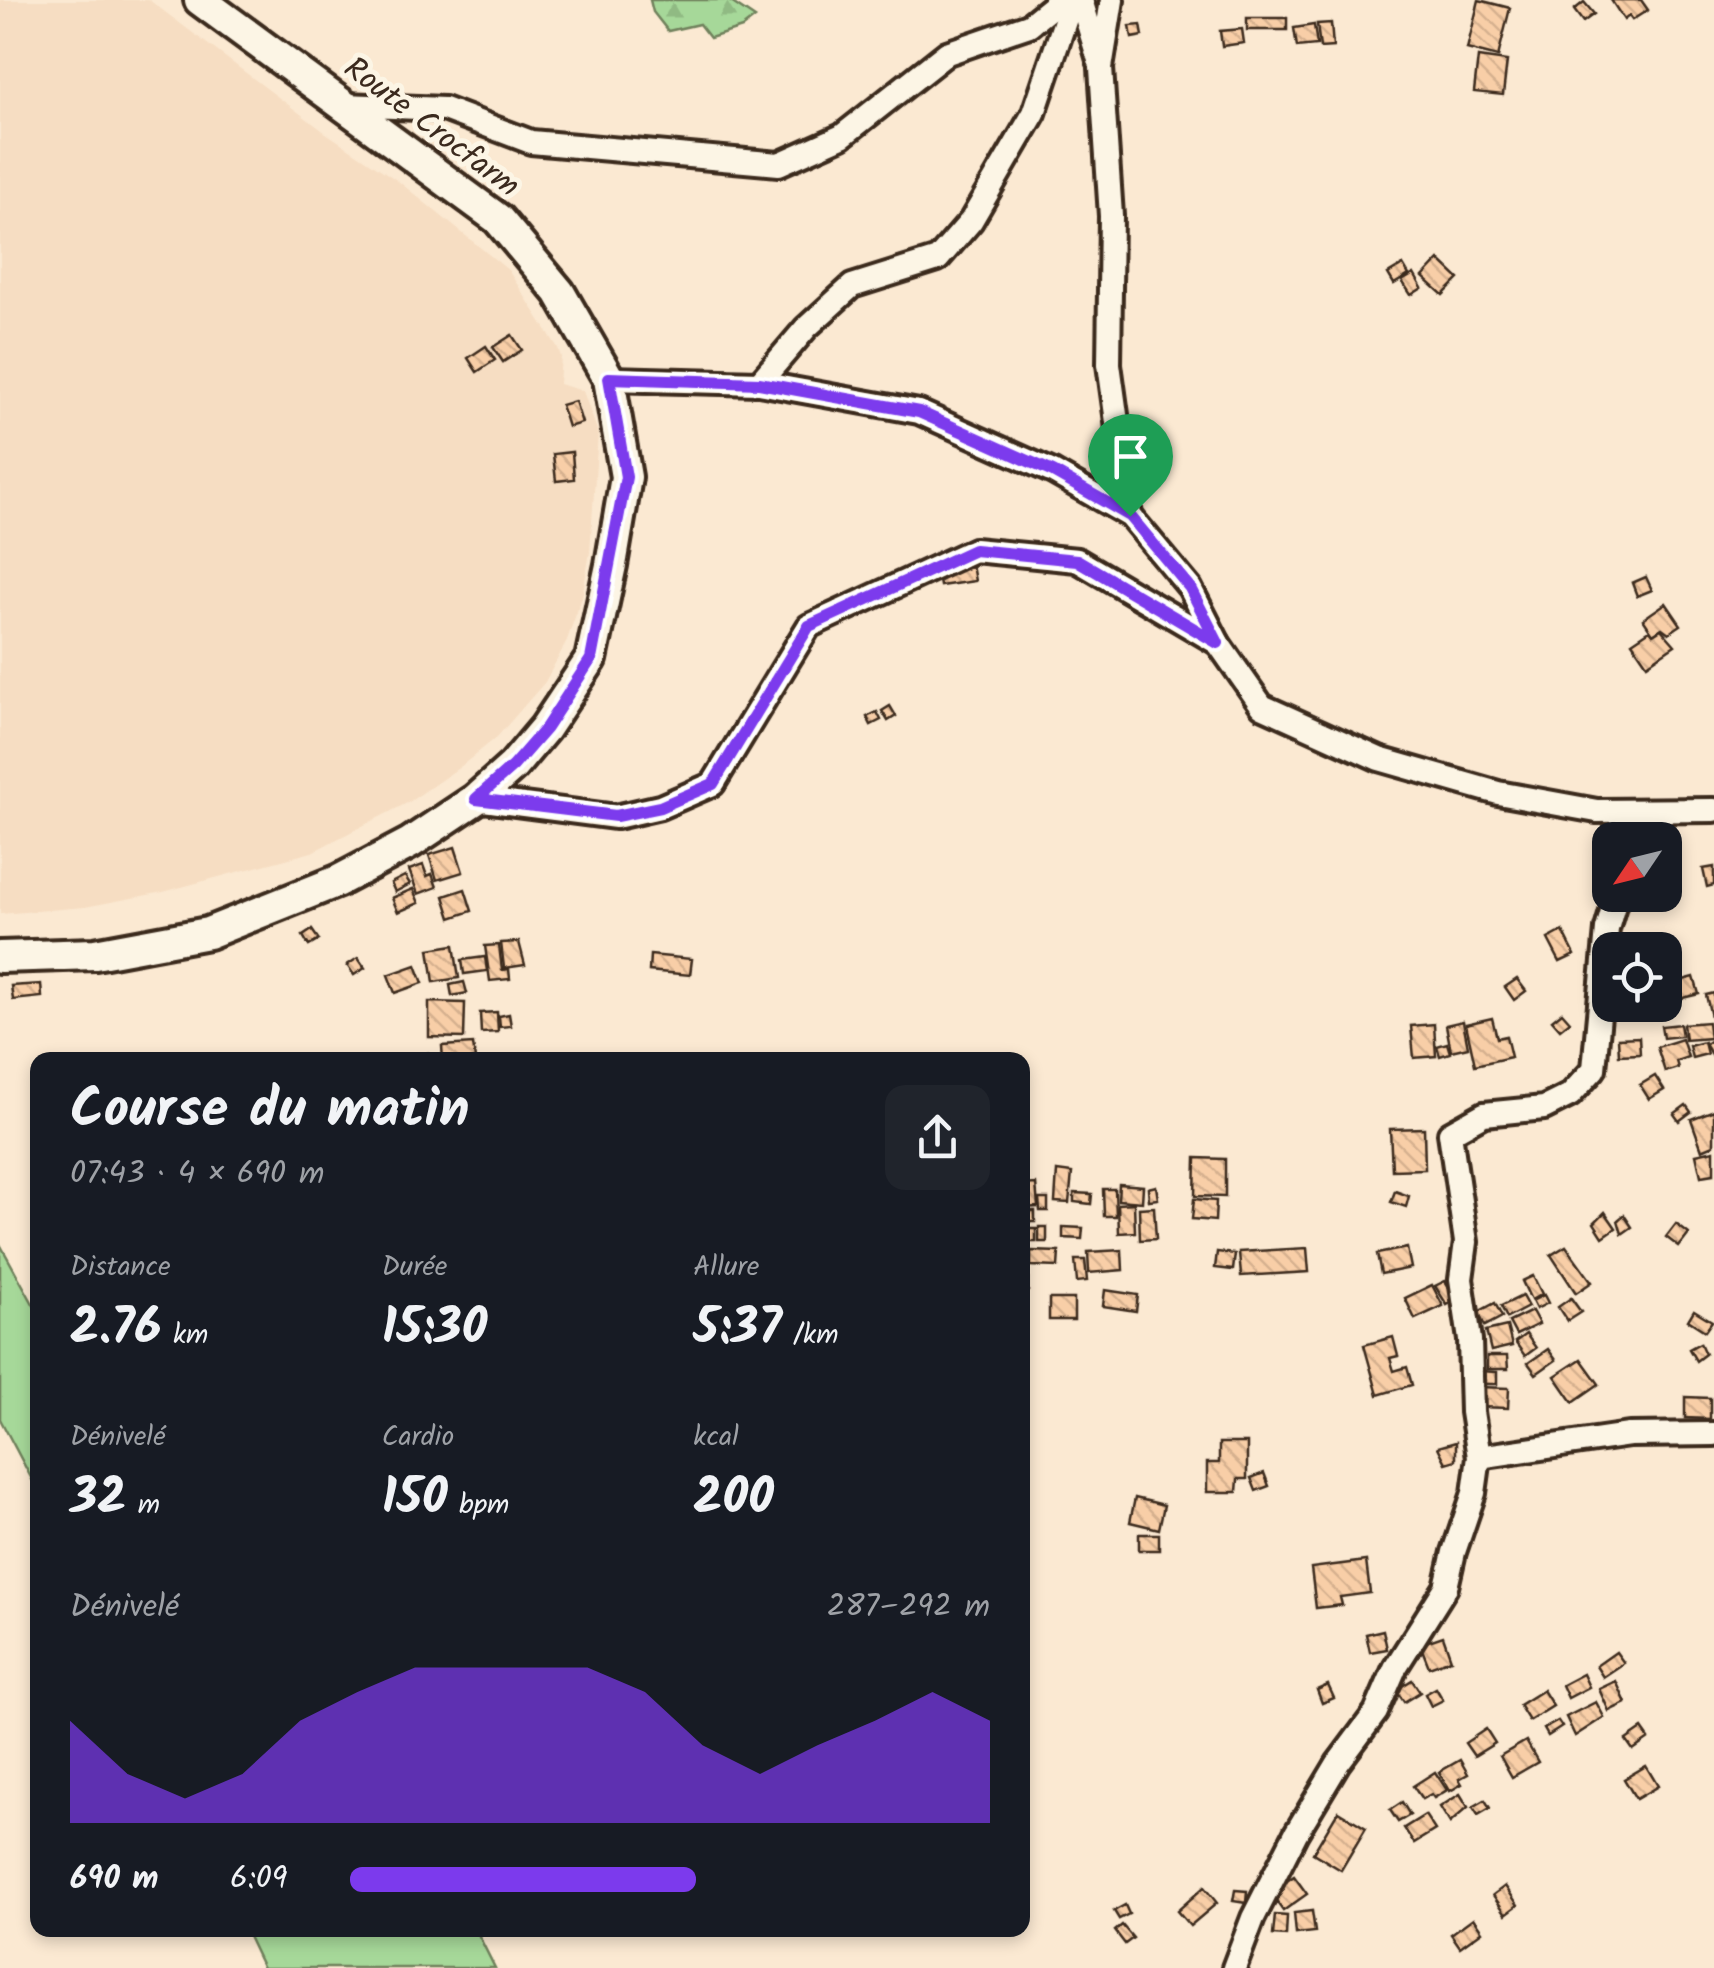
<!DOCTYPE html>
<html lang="fr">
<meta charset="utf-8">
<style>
:root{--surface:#171b24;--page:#20242c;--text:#f1f3f6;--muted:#9ea1a6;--accent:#7c3aed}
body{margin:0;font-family:Kalam,sans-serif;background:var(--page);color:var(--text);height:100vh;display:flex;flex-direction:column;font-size:38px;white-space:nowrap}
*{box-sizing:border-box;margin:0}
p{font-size:32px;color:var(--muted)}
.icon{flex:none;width:55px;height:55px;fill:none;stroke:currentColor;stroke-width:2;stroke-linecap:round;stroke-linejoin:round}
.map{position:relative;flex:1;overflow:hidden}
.sheet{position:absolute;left:30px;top:1052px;width:1000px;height:885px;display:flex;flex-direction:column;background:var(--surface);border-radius:20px;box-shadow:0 5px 15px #0003}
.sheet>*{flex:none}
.needle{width:65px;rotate:235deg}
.controls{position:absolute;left:1592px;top:822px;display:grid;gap:20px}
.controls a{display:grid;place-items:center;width:90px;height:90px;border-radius:20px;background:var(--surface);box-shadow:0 5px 15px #0003;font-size:50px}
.pin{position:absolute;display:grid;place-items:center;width:85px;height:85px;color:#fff;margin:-102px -42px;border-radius:50% 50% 50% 0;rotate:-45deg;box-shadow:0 0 10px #0007}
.pin .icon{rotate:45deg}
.round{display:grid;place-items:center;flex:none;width:105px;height:105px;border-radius:20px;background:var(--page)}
.headline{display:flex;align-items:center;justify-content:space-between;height:170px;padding:0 40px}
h1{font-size:55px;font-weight:800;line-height:75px}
.figures{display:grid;grid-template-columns:repeat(3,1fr);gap:15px;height:170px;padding:10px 40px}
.figures div{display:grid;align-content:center}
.figures b{font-size:50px;font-weight:800}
.figures small{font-size:28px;font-weight:400}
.figures p{font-size:28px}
.chart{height:280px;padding:20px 40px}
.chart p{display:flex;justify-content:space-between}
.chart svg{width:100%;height:180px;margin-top:10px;fill:var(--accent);opacity:.7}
ul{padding:0 40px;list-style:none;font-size:32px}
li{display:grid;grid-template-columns:160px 120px 1fr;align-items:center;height:75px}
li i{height:25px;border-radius:12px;background:var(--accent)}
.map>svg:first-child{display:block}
</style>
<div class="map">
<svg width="1714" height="1968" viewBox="0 0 1714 1968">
<defs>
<pattern id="forest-firs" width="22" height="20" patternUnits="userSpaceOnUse" patternTransform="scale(2.5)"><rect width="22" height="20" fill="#a6d899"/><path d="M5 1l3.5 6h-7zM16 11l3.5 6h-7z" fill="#90ba83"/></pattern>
<pattern id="building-back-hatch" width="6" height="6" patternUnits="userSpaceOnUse" patternTransform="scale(2.5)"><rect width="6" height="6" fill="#f8cea7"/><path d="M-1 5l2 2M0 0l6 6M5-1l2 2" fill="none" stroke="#d6b18f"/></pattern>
</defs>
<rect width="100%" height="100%" fill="#fbe9d2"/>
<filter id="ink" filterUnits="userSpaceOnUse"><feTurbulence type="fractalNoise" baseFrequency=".01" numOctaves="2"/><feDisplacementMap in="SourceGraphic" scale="20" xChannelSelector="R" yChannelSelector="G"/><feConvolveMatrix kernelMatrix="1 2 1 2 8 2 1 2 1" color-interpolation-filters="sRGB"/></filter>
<g filter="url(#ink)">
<!-- built -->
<polygon fill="#f6ddc2" points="0,0 149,0 326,133 398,181 508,270 558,348 561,357 559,384 583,391 598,433 590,552 582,597 566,643 545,682 497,737 460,767 409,802 312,852 163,892 85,907 0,914"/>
<!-- grass -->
<g fill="#a6d899" stroke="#70815c" stroke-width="2.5">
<polygon points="0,1244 37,1311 37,1489 0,1419"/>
<polygon points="245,1930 476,1930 495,1968 263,1968"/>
</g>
<!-- forest -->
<polygon fill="url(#forest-firs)" stroke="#70815c" stroke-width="2.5" points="650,0 728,0 755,18 742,28 710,38 699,24 668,31 653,12"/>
<!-- building -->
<g fill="url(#building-back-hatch)" stroke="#3b2a1e" stroke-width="2.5">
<polygon points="1479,0 1510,8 1498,57 1467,49"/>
<polygon points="1611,0 1641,0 1648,10 1632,20 1629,16 1624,20"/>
<polygon points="1584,2 1594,14 1583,22 1574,10"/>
<rect x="1247" y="18" width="40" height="12"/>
<polygon points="1331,23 1333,47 1320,48 1317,24"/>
<polygon points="1141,25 1143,36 1132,38 1130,26"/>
<polygon points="1314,25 1317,45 1297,47 1294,28"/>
<polygon points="1242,29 1244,43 1222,46 1220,31"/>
<polygon points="1478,57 1507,61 1503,95 1474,92"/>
<polygon points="1439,260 1459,279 1443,295 1423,277"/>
<polygon points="1403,265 1409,275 1394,284 1388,274"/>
<polygon points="1414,274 1422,288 1411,295 1402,281"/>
<polygon points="512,335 522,350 503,362 493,347"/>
<polygon points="486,346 495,360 477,372 468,358"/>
<polygon points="575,401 582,423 568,427 561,405"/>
<polygon points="572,452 574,479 556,481 553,454"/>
<polygon points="972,565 975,581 940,586 937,570"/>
<polygon points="1646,577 1652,590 1637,596 1632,583"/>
<polygon points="1666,603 1681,625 1669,633 1662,628 1653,634 1643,619"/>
<polygon points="1661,629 1675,645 1647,664 1632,642 1650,630 1653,634"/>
<polygon points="890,706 896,716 888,721 882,711"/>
<polygon points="877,712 881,720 871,725 867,717"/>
<polygon points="455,847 463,872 437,880 429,855"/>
<polygon points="423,865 427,876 432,874 437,887 418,894 409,870"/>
<polygon points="1714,867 1714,885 1707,887 1703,869"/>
<polygon points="405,876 410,884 395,892 391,883"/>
<polygon points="413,889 419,903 398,912 392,898"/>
<polygon points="465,889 472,911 451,918 444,896"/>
<polygon points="312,930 319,940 309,946 303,936"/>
<polygon points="1563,931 1575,955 1560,962 1548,939"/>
<polygon points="519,942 525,965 504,968 501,943"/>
<polygon points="454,945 459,978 434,982 429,949"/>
<polygon points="499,945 502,970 509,969 510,979 490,981 485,946"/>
<polygon points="650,955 692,959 690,975 649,971"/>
<polygon points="485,957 487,971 464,974 462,960"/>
<polygon points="358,958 365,968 354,975 347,965"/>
<polygon points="416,965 423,983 395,993 388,975"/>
<polygon points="1694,977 1699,994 1666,1002 1665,985"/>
<polygon points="1517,979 1526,991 1514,1000 1505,987"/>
<polygon points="464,982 467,993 452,996 450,985"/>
<polygon points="41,984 42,997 13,1000 11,986"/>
<polygon points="1714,993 1714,1016 1711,1017 1706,995"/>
<polygon points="429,1002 465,1003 464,1038 429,1037"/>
<polygon points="497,1012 498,1032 481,1033 480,1013"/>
<polygon points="1562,1012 1570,1021 1560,1029 1552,1020"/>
<polygon points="509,1014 511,1026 500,1027 499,1016"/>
<polygon points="1492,1018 1497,1038 1506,1036 1511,1057 1475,1065 1466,1024"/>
<polygon points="1463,1021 1468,1047 1451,1051 1446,1025"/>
<polygon points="1708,1022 1710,1038 1685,1040 1683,1024"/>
<polygon points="1434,1024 1436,1056 1414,1058 1411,1026"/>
<polygon points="1680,1024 1682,1036 1663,1038 1661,1026"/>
<polygon points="1714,1033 1714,1055 1712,1056 1705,1044 1713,1039 1711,1035"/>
<polygon points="1639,1037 1640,1054 1619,1055 1618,1038"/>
<polygon points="1682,1039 1688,1057 1676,1061 1678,1068 1665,1072 1657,1047"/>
<polygon points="1704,1042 1707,1054 1692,1058 1689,1046"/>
<polygon points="1447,1043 1450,1053 1440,1056 1437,1046"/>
<polygon points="473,1044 475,1060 443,1060 442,1046"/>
<polygon points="428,1053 429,1060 409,1060 409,1056"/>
<polygon points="1655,1076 1664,1090 1649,1099 1640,1085"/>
<polygon points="1686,1105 1691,1112 1679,1121 1674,1114"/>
<polygon points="1714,1110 1714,1145 1702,1150 1691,1119"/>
<polygon points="1424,1128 1425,1169 1392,1170 1390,1129"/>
<polygon points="1714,1150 1714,1174 1701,1176 1696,1154"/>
<polygon points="1196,1158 1225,1159 1225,1197 1195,1196"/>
<polygon points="1057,1171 1072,1173 1069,1203 1055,1202"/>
<polygon points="1036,1184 1038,1207 1022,1208 1022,1185"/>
<polygon points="1119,1184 1143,1186 1142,1202 1118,1200"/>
<polygon points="1156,1186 1158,1199 1149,1200 1148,1188"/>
<polygon points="1103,1189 1115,1189 1116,1216 1104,1216"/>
<polygon points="1395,1191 1409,1196 1406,1207 1391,1202"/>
<polygon points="1074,1193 1092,1194 1091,1204 1074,1202"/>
<polygon points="1039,1199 1048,1199 1048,1211 1040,1211"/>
<polygon points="1194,1199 1216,1201 1215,1221 1192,1219"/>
<polygon points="1134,1203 1135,1232 1119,1233 1118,1204"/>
<polygon points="1154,1207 1156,1239 1140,1240 1139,1208"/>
<rect x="1022" y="1211" width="13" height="11"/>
<polygon points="1605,1212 1616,1228 1603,1237 1594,1223"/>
<polygon points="1624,1215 1632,1227 1622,1234 1618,1220"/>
<polygon points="1676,1224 1689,1234 1679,1247 1666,1237"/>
<rect x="1039" y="1227" width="8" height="15"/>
<polygon points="1063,1227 1083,1228 1082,1239 1063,1238"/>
<rect x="1022" y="1229" width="14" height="13"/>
<polygon points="1566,1246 1592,1282 1576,1293 1551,1255"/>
<polygon points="1307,1248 1309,1272 1241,1276 1239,1252"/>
<polygon points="1407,1248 1411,1268 1381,1274 1377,1254"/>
<polygon points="1122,1250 1123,1270 1089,1273 1088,1252"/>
<polygon points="1031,1251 1059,1252 1058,1267 1031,1266"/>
<polygon points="1217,1252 1235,1254 1233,1270 1215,1268"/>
<polygon points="1075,1260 1085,1260 1087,1281 1077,1282"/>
<polygon points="1022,1267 1028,1267 1028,1291 1022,1292"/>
<polygon points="1533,1276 1542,1294 1531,1300 1522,1281"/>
<polygon points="1445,1281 1457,1299 1447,1305 1435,1286"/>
<polygon points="1432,1285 1443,1306 1415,1319 1405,1298"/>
<polygon points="1105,1290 1138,1295 1136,1311 1103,1306"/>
<polygon points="1544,1295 1548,1303 1536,1309 1532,1301"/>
<polygon points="1522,1296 1528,1307 1507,1318 1501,1306"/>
<polygon points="1571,1298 1581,1312 1567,1321 1558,1307"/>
<rect x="1049" y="1299" width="25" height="21"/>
<polygon points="1495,1303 1502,1317 1485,1326 1478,1312"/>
<polygon points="1694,1310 1712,1321 1705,1331 1688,1320"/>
<polygon points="1532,1311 1539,1324 1516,1335 1509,1322"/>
<polygon points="1507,1326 1512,1346 1491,1351 1486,1331"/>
<polygon points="1526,1334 1536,1348 1525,1356 1515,1342"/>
<polygon points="1393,1337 1398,1356 1390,1358 1394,1371 1407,1367 1412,1385 1378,1395 1364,1345"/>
<polygon points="1700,1343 1705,1354 1696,1361 1689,1349"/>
<polygon points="1548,1349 1556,1360 1536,1374 1528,1363"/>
<polygon points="1487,1356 1507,1356 1508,1369 1487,1369"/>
<polygon points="1581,1359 1599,1384 1573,1402 1555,1376"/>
<polygon points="1479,1371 1497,1372 1497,1384 1478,1384"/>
<polygon points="1478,1387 1509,1388 1508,1408 1478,1407"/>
<polygon points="1685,1397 1710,1398 1710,1419 1685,1418"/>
<polygon points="1456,1442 1456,1460 1446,1463 1438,1447"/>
<polygon points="1219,1443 1247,1443 1247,1479 1238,1479 1237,1492 1207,1492 1207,1463 1219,1463"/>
<polygon points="1264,1473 1269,1486 1256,1491 1251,1478"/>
<polygon points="1135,1498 1164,1505 1159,1529 1130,1522"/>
<rect x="1139" y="1534" width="20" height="16"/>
<polygon points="1366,1561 1370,1593 1340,1597 1342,1605 1316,1608 1311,1568"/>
<polygon points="1383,1630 1387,1649 1370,1652 1366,1634"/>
<polygon points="1443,1636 1451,1659 1429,1667 1420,1644"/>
<polygon points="1616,1652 1624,1663 1603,1677 1596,1666"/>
<polygon points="1583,1674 1589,1687 1568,1698 1562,1685"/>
<polygon points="1412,1680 1420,1692 1404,1702 1396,1690"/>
<polygon points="1616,1681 1626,1703 1609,1711 1599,1689"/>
<polygon points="1328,1685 1334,1698 1322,1703 1317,1690"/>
<polygon points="1436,1688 1443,1700 1431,1706 1425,1694"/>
<polygon points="1543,1690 1553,1706 1529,1721 1519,1705"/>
<polygon points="1596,1702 1604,1717 1575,1736 1566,1717"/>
<polygon points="1558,1721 1562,1727 1548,1736 1544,1729"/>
<polygon points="1486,1729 1495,1743 1474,1756 1465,1743"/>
<polygon points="1642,1729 1649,1739 1633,1750 1626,1740"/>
<polygon points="1526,1741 1538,1762 1512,1777 1500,1756"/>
<polygon points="1460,1760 1468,1774 1459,1779 1462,1784 1450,1791 1439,1772"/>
<polygon points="1646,1766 1658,1786 1636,1799 1624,1779"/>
<polygon points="1435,1772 1447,1790 1434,1798 1431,1794 1422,1799 1413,1786"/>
<polygon points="1460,1794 1468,1807 1450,1823 1440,1807"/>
<polygon points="1485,1800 1490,1808 1478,1815 1473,1807"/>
<polygon points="1402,1802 1410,1815 1398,1822 1390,1810"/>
<polygon points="1338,1811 1366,1828 1341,1870 1313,1853"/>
<polygon points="1425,1815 1435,1830 1414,1843 1404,1828"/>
<polygon points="1294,1876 1307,1894 1283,1911 1270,1893"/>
<polygon points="1505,1886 1518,1905 1506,1914 1493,1895"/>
<polygon points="1204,1887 1217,1903 1190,1926 1177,1911"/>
<polygon points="1235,1890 1247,1891 1246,1903 1233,1901"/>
<polygon points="1125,1905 1129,1914 1119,1919 1114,1911"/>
<polygon points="1312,1911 1315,1932 1296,1934 1294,1913"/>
<polygon points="1275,1915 1287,1916 1286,1936 1273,1935"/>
<polygon points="1473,1918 1482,1931 1460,1947 1451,1934"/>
<polygon points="1122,1925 1133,1938 1125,1944 1115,1931"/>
</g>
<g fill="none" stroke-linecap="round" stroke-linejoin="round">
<!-- street casing -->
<g stroke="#3b2a1e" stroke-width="30">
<g id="street">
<polyline points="1081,0 1099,60"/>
<polyline points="1112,0 1101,68 1111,216 1109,364 1130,516"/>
<polyline points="344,105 444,109 531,142 779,164 842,136 947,53 1029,25 1060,0"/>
<polyline points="609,379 759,383 919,412 1053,472 1130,516 1190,588 1218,643 1262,706 1379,759 1498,793 1597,811 1714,810"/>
<polyline points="759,383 806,328 852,286 938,259 971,221 1034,113 1072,0"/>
<polyline points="476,799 616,817 660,807 713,784 809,626 974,550 1077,560 1218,643"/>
<polyline points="1641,840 1655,812"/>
<polyline points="1479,1457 1629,1435 1714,1434"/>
<polyline points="1234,1968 1253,1918 1296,1833 1338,1763 1376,1712 1395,1668 1446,1587 1454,1552 1474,1493 1479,1457 1472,1412 1470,1340 1461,1279 1466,1242 1450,1133 1484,1114 1544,1108 1570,1095 1594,1069 1607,929 1617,895"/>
</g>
</g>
<!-- secondary casing -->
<g stroke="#3b2a1e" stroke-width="38">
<polyline id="secondary" points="0,957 95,954 208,933 338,881 410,843 476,799 513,766 545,728 591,659 611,565 626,477 609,379 559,292 498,219 200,0"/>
</g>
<!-- street -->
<use href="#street" stroke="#fcf5e5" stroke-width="22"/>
<!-- secondary -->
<use href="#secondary" stroke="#fcf5e5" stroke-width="30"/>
</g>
</g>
<g fill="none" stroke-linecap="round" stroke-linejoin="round" filter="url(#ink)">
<!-- route casing -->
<g stroke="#fff" stroke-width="20">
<polygon id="route" points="609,378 759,383 919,412 1053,472 1130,516 1190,588 1218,643 1077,560 974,550 809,626 713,784 660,807 616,816 476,799 513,766 546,728 591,659 626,477"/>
</g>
<!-- route -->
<use href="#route" stroke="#7c3aed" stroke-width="12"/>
</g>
<g text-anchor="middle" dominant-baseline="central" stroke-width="10" stroke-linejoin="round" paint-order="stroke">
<!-- street labels -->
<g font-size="32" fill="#3b2a1e" stroke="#fcf5e5">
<text transform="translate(431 128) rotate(37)">Route Crocfarm</text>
</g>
</g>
</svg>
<div class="controls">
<a><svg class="needle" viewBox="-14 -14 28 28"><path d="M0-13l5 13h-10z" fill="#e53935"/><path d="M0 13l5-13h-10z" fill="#9ea1a6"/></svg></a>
<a><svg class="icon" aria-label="locate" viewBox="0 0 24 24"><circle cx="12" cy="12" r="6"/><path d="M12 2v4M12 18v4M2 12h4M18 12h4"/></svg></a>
</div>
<div class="pin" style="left:1130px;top:516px;background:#1e9e55"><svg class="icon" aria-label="arrive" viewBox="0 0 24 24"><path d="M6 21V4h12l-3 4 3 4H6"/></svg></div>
<section class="sheet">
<div class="headline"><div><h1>Course du matin</h1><p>07:43 · 4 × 690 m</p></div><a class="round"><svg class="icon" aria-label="share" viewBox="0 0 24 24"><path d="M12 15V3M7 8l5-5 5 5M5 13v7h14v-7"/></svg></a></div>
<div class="figures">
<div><p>Distance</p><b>2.76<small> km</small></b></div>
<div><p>Durée</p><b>15:30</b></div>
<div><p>Allure</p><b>5:37<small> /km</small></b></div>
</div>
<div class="figures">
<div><p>Dénivelé</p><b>32<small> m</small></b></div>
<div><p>Cardio</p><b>150<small> bpm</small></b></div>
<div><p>kcal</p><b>200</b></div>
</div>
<div class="chart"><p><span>Dénivelé</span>287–292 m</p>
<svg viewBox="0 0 160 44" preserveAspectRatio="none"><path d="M0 44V19L10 32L20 38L30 32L40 19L50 12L60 6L70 6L80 6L90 6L100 12L110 25L120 32L130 25L140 19L150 12L160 19V44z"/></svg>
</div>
<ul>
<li><b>690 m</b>6:09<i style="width:54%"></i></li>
</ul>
</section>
</div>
